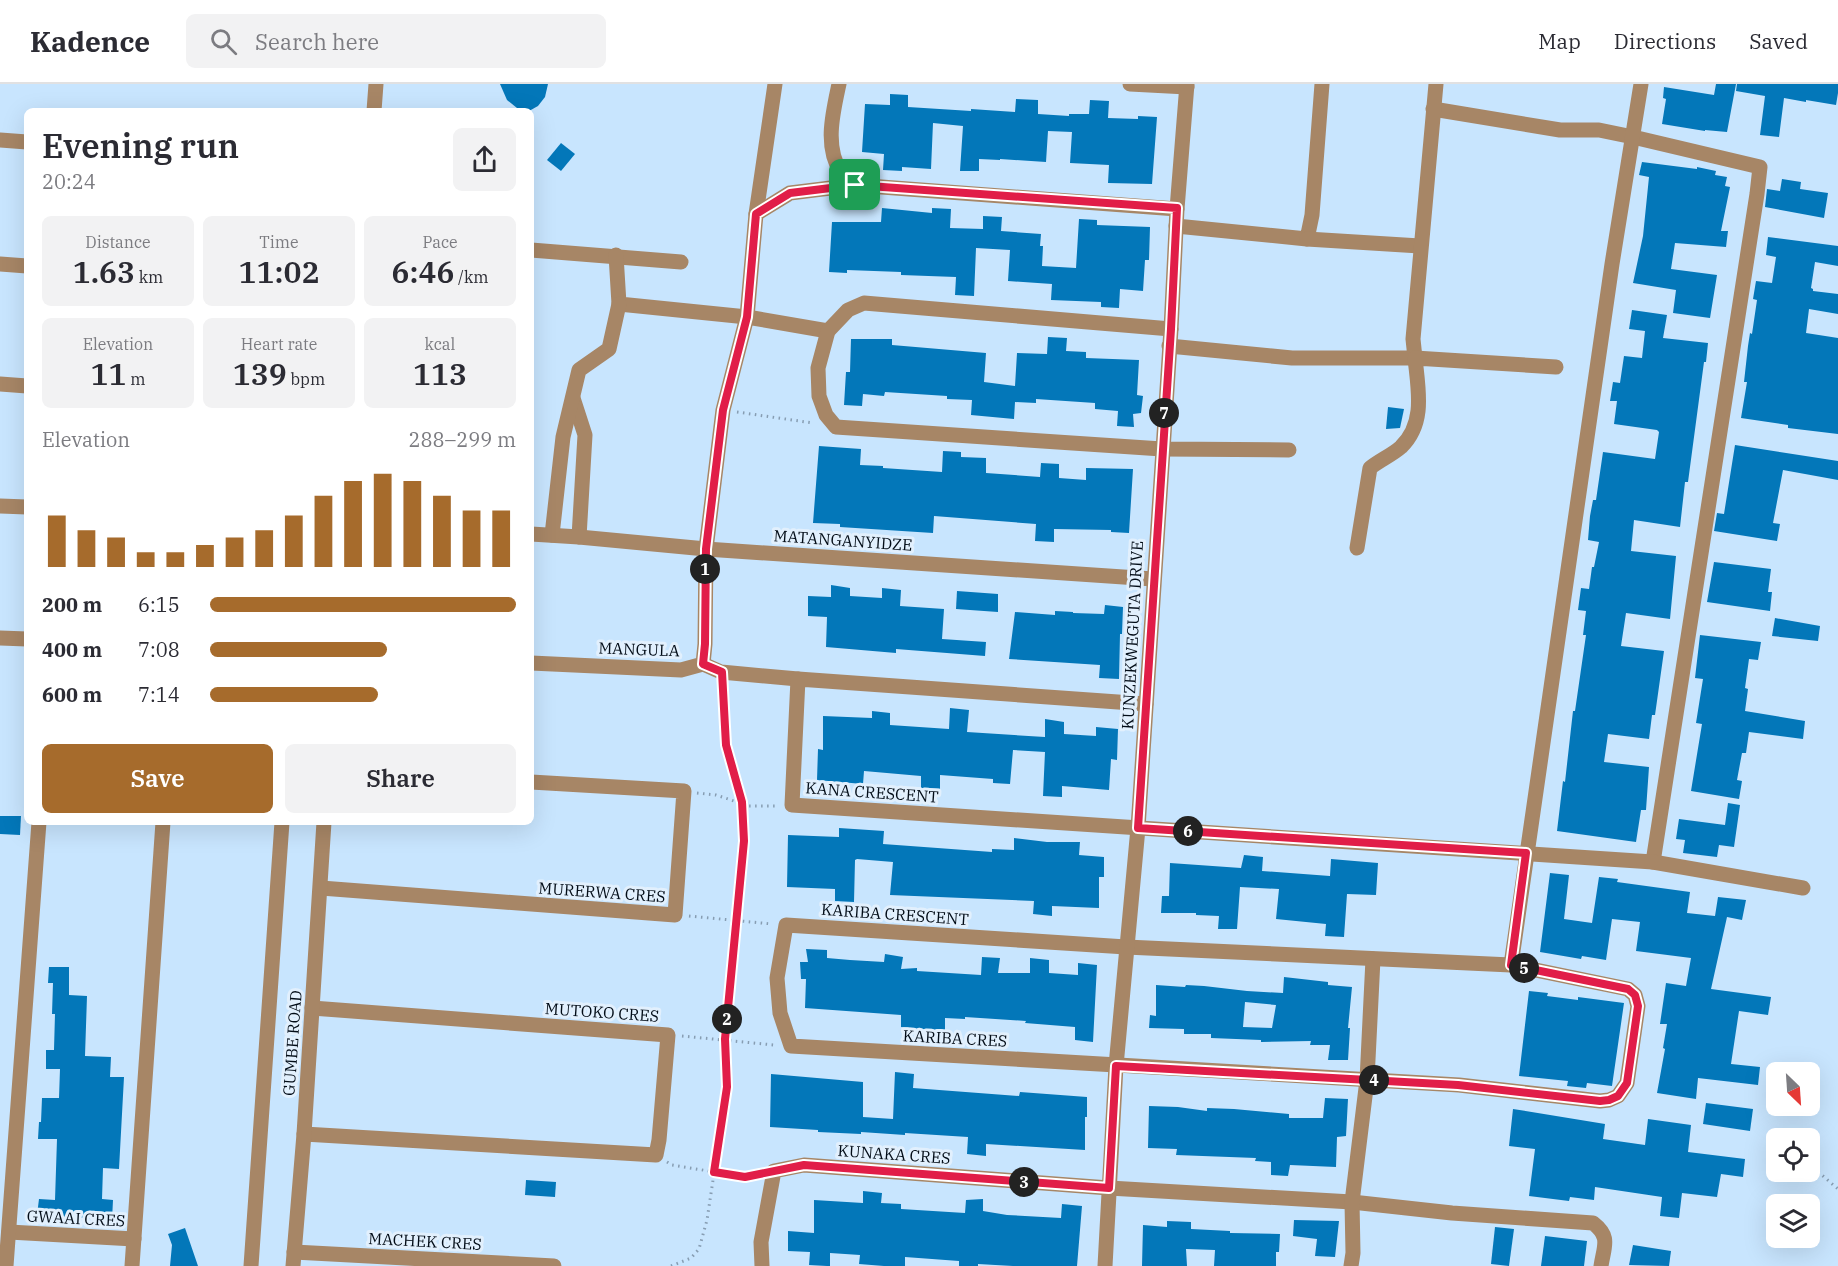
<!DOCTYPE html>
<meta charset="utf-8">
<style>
:root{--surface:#fff;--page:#f2f2f3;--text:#2b2b33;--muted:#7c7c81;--line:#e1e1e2;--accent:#a66b2c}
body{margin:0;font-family:"IBM Plex Serif",serif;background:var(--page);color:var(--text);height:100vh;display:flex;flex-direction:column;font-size:22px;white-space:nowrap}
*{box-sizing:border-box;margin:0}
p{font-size:20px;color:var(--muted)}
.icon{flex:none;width:33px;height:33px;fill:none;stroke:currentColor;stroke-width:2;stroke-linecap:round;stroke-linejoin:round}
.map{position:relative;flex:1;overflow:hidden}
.panel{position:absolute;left:24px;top:24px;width:510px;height:717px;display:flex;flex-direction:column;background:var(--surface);border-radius:9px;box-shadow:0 6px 24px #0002}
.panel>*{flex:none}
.needle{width:39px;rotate:155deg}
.fabs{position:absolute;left:1766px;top:978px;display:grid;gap:12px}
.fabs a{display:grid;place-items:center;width:54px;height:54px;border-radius:9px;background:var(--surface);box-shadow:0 6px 24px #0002;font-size:30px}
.pin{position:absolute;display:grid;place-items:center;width:51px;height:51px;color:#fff;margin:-26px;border-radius:12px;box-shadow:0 3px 9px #0006}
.km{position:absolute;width:30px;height:30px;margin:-15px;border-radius:50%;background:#222;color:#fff;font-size:16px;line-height:30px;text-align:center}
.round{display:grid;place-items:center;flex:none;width:63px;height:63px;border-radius:9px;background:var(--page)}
.head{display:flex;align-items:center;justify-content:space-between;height:102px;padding:0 18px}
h1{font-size:33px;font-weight:600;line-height:45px}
.stats{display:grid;grid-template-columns:repeat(3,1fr);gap:9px;height:102px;padding:6px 18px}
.stats div{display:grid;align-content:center;border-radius:9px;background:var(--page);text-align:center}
.stats b{font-size:30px;font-weight:600}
.stats small{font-size:16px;font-weight:400}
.stats p{font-size:16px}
.chart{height:168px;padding:12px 18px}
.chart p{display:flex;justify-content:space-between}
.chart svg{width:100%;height:108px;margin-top:6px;stroke:var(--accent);stroke-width:6}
.cta{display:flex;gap:12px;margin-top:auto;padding:12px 18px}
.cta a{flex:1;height:69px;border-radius:9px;background:var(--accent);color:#fff;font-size:24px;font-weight:600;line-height:69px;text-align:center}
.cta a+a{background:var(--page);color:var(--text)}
ul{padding:0 18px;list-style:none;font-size:20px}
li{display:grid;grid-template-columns:96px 72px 1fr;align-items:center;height:45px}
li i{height:15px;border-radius:8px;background:var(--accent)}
header{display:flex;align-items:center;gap:36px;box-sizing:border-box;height:84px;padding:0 30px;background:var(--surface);border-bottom:2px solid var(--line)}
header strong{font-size:28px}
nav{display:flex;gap:33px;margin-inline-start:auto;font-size:21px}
.search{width:420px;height:54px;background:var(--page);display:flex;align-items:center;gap:15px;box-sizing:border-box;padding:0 21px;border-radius:9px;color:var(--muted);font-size:22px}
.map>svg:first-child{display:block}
</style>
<header>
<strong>Kadence</strong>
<div class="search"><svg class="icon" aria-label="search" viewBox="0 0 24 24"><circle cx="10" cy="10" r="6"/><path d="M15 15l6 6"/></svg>Search here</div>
<nav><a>Map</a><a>Directions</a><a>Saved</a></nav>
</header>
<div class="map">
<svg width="1838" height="1182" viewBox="0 0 1838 1182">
<rect width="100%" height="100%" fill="#c8e5fe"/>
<!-- building -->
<g fill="#0377b9" fill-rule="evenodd">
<polygon points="500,0 548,0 545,13 538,22 529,27 517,24 507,16"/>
<polygon points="1716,0 1736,0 1727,48 1705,46 1705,47 1662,40 1666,15 1663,14 1664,3 1714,11"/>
<polygon points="1737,0 1838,0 1838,9 1836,21 1806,16 1806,18 1784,14 1779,53 1760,51 1765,12 1736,7"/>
<polygon points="890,10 908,11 908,23 971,27 971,25 1015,28 1016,15 1038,16 1038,30 1069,32 1069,30 1089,30 1090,16 1109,17 1108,34 1138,35 1138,32 1157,33 1152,100 1108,99 1109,81 1070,79 1072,48 1048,47 1046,78 1000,75 1000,76 979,75 979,87 960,87 963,42 933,39 931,85 902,83 902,87 883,86 884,70 862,68 865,20 890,21"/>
<polygon points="561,59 575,70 561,87 547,76"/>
<polygon points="1642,78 1697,85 1697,83 1716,87 1715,91 1727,93 1725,102 1730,103 1721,147 1728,147 1726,163 1675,159 1671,185 1717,191 1710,234 1673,229 1676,206 1633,199 1643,152 1649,93 1639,91"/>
<polygon points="1782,95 1801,98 1800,105 1828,109 1824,134 1765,123 1767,105 1780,107"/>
<polygon points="882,124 932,129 932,124 951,125 950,144 983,145 983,132 1002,133 1001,147 1041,150 1040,162 1043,162 1042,182 1076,184 1079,135 1097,136 1097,141 1150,143 1149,176 1145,176 1143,207 1120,205 1119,224 1101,223 1101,218 1051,216 1052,200 1008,197 1010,166 976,164 974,212 955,211 956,193 901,191 901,188 847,186 847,189 829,188 832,138 881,138"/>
<polygon points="1768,153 1838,162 1838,182 1815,178 1811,204 1813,205 1813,207 1838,210 1838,230 1809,225 1806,249 1838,254 1838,350 1788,344 1788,341 1741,334 1747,298 1744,298 1748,262 1750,249 1752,250 1757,216 1753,215 1756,197 1772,199 1776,173 1766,171"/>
<polygon points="1632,226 1667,231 1663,254 1708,259 1706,278 1704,278 1688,398 1685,398 1680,443 1634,436 1631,467 1676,472 1670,535 1626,529 1621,562 1664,567 1655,631 1652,631 1649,655 1608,650 1604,678 1649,683 1646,726 1641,726 1636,758 1557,747 1563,697 1565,698 1573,627 1575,627 1586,551 1583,551 1586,527 1578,526 1581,504 1589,505 1592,483 1594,483 1599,458 1588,456 1590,432 1593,416 1596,416 1603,368 1655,375 1659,348 1657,346 1614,340 1617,317 1610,317 1613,298 1620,299 1624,272 1642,274 1645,247 1629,245"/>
<polygon points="1048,253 1067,254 1066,267 1086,268 1086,274 1139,276 1137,311 1143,312 1141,329 1133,330 1134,343 1117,342 1118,327 1095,325 1095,319 1036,315 1036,319 1015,318 1014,335 971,331 972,316 947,315 947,312 885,308 884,312 863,310 862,322 844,321 846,288 850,288 851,255 892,255 892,261 986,269 984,298 1015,302 1017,269 1047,270"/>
<polygon points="1388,323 1404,325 1400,344 1386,345"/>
<polygon points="1735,361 1838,377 1838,396 1783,386 1773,439 1780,440 1777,457 1714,447 1717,429 1724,430"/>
<polygon points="819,362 861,365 860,381 883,382 883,384 942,388 943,367 961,368 961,373 986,374 986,389 1040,393 1041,379 1059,380 1059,394 1086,396 1086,384 1133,385 1129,449 1111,448 1111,446 1054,445 1054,458 1035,457 1036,440 934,432 933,449 840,443 840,440 813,439"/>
<polygon points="1714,478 1771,485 1768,508 1772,508 1770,527 1707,518"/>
<polygon points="831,501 850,504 850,512 882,514 882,504 901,506 900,522 944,525 942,555 986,558 985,572 896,565 896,569 826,563 827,533 808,532 808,512 831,513"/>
<polygon points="957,507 998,510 998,528 956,525"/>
<polygon points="1105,521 1123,523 1122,550 1120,550 1119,595 1099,594 1100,581 1009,575 1015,528 1055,531 1055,527 1073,528 1073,529 1104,530"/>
<polygon points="1775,534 1820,542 1818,557 1772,552"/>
<polygon points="1700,551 1761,558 1758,576 1749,575 1745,604 1748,605 1745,627 1805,637 1803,655 1749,648 1746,669 1742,669 1737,696 1742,697 1739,715 1691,707 1702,640 1696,639 1703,595 1695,594"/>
<polygon points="950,624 969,626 967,648 1045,653 1045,635 1064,638 1064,650 1096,652 1096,643 1118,645 1117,676 1111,675 1109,706 1062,702 1062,713 1043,712 1045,668 1013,666 1010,700 993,699 993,695 940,691 940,705 921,704 921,692 864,687 863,700 817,696 818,665 823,666 823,632 872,634 872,627 890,629 890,641 949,645"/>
<polygon points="1728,719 1740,721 1734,763 1719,761 1717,773 1683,769 1685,756 1676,755 1679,735 1725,741"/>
<polygon points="0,732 21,732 20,751 0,750"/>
<polygon points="839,744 884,747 883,760 992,768 992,765 1014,766 1014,754 1047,758 1080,758 1079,771 1104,773 1104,793 1099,793 1099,824 1052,822 1052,832 1033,830 1034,817 890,811 893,778 857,775 855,776 854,818 835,817 835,805 787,803 788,751 839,753"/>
<polygon points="1244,771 1263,773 1262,787 1330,792 1331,775 1378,779 1376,811 1347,810 1344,853 1325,852 1326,840 1276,835 1279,805 1240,803 1237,845 1218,845 1219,832 1196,831 1196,829 1161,829 1162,812 1169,812 1170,779 1241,784"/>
<polygon points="1550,789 1569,791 1564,835 1592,839 1599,793 1618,795 1617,798 1690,808 1687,829 1715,832 1718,813 1746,816 1742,836 1727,833 1711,905 1771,913 1768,931 1739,927 1731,980 1760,983 1758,1001 1698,994 1696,1015 1657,1009 1665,965 1663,964 1667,940 1660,940 1666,899 1686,902 1691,874 1636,867 1640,838 1612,835 1606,876 1582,872 1581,875 1540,868"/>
<polygon points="806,865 827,866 827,874 850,876 884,878 885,870 903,873 901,885 917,884 917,887 981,891 982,873 1000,874 998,889 1030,889 1030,874 1049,876 1049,889 1078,891 1078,879 1097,881 1093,958 1075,956 1075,943 1025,939 1026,937 965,933 965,935 945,934 945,947 901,943 901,931 805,924 806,895 801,895 800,878 808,878"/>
<polygon points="49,883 69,883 69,911 87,912 85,972 111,973 110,993 124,993 119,1085 103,1084 102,1115 113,1116 112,1136 37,1131 39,1115 55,1116 57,1055 38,1055 39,1038 41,1038 42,1014 59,1014 60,985 46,985 46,966 54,966 55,930 52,930 53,899 48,899"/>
<path d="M1284,893L1328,898V901L1352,903L1348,944H1350L1348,976H1328L1330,961H1310L1311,957L1261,958V956L1211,954V950H1184V945L1149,944L1150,931L1156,932V901L1185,903L1186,901L1204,902L1247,907L1283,909ZM1245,918L1276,921L1272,944L1243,943Z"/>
<polygon points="1529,907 1548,909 1547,912 1578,916 1578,913 1624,919 1612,1002 1587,999 1586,1004 1567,1002 1568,997 1519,992"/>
<polygon points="895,988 914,990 913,1004 1019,1012 1020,1008 1087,1013 1087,1033 1085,1033 1085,1066 986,1060 986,1072 967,1070 968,1053 905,1049 905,1051 861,1048 861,1050 818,1048 818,1046 770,1043 771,990 863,998 863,1033 893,1035"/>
<polygon points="1325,1014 1348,1015 1346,1052 1337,1053 1336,1083 1290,1081 1288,1092 1271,1091 1271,1078 1255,1077 1256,1074 1176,1071 1177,1065 1148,1064 1149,1022 1178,1023 1207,1027 1207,1024 1234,1025 1289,1030 1289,1034 1323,1034"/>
<polygon points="1706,1019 1753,1025 1750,1047 1703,1040"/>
<polygon points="1513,1025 1605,1040 1603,1055 1645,1061 1648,1035 1691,1041 1688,1068 1745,1075 1743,1093 1721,1090 1717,1113 1682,1109 1679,1134 1660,1132 1662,1113 1595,1103 1594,1116 1570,1113 1569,1117 1529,1112 1535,1065 1509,1062"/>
<polygon points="526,1096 556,1098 555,1113 525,1111"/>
<polygon points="863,1107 882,1109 881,1119 901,1120 901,1125 965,1129 966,1116 983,1115 983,1127 1007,1131 1061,1134 1062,1120 1082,1122 1077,1182 1013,1182 978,1180 978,1182 959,1182 959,1177 905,1173 905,1182 884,1182 859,1180 860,1171 830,1169 830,1182 827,1182 809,1181 810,1168 788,1167 788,1147 814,1149 814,1116 863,1119"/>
<polygon points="1294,1136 1339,1137 1335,1173 1315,1172 1317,1155 1293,1152"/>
<polygon points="1167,1137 1191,1138 1191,1145 1230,1147 1230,1149 1280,1150 1279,1168 1276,1168 1276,1182 1214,1182 1215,1166 1186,1165 1187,1182 1142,1182 1143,1141 1167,1143"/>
<polygon points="1495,1143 1514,1145 1509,1182 1491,1180"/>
<polygon points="185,1144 198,1182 170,1182 172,1161 168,1150"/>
<polygon points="1545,1152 1587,1157 1584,1182 1541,1182"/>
<polygon points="1633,1161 1671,1167 1669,1182 1629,1181"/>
</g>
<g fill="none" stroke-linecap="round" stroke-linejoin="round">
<!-- path -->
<g stroke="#879db2" stroke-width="3" stroke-dasharray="1.5 4.5" stroke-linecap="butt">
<polyline points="737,328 813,339"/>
<polyline points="697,709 716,711 749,722 779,722"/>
<polyline points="689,832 772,840"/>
<polyline points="682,952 774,961"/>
<polyline points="1768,1058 1776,1060"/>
<polyline points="667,1078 672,1081 745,1093 760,1090"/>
<polyline points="1809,1080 1838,1105"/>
<polyline points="671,1182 691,1174 699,1165 707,1136 727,1003 725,955 744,757 742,718 726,661 722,602"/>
</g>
<!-- minor -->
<g stroke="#a78666" stroke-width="15">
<path d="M839,0C833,28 824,63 841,88C845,93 851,97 855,101L1177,125"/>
<polyline points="1130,0 1187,3"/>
<polyline points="1433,25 1560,46 1599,46 1633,53 1760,83 1757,110 1653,778"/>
<polyline points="374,27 376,0"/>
<polyline points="0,56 27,58"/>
<polyline points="756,130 790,109 855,101"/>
<polyline points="1176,142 1307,155 1312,131 1322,0"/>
<polyline points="1307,155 1420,162"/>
<polyline points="531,166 681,178"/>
<polyline points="616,171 619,220 747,233 828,247"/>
<polyline points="0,180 27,182"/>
<polyline points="1171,245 864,219 848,226 828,247 818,284 819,312 826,331 836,343 1162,365 1289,366"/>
<polyline points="1169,262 1292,274 1415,274 1413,255 1436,0"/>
<polyline points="0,300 27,302"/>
<polyline points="573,314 585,351 579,453"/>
<polyline points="0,422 27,423"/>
<polyline points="531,450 579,453 706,465 1153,495"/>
<polyline points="552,451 563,353 579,286 609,265 619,220"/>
<path d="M1357,464L1370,384C1380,376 1392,371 1401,363C1426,339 1418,305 1415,274L1556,283"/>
<polyline points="0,554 27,555"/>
<polyline points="531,579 681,586 703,580 705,560 706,465 723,326 747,233 756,130 775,0"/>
<polyline points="703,580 721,588 798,595"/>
<polyline points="1146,620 798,595 792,721 1653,778 1803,804"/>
<polyline points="321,804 675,831 684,707 531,698"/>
<polyline points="1511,881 1628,905 1635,911 1638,922 1627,999 1618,1012 1609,1016 1600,1017 1459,1001 791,962 780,929 777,894 786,841 1126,863 1511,881 1612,180 1641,0"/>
<polyline points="304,1050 656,1071 659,1056 668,951 312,924"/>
<polyline points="9,1148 134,1155"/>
<polyline points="294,1168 554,1182"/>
<polyline points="6,1182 39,738"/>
<polyline points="132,1182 163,738"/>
<polyline points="251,1182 282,738"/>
<polyline points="293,1182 304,1050 324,738"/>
<path d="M762,1182L761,1158L774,1087L804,1081L1109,1104L1352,1118L1452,1129L1593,1139C1611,1153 1604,1162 1601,1182"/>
<polyline points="1105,1182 1116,982 1138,744 1171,245 1177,125 1187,0"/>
<polyline points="1351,1182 1353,1169 1352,1118 1367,996 1373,875"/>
</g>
</g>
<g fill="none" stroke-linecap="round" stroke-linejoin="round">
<!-- route casing -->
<g stroke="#fff" stroke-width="12">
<polygon id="route" points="855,101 1177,124 1171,245 1138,744 1526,769 1511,881 1628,905 1635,911 1638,922 1627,999 1618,1012 1609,1016 1600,1017 1458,1001 1116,982 1109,1104 804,1081 745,1093 714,1088 727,1003 725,955 744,757 742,718 726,661 722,588 703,580 705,560 706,465 723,326 747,233 756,130 790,109"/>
</g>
<!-- route -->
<use href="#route" stroke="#e11d48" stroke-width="8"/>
</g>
<g text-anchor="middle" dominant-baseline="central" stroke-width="6" stroke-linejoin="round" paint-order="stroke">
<!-- street labels -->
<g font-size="16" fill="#020c17" stroke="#e2f0fd">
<text transform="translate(843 456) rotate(4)">MATANGANYIDZE</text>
<text transform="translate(1132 551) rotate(-87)">KUNZEKWEGUTA DRIVE</text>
<text transform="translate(639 565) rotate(2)">MANGULA</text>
<text transform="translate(872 708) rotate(4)">KANA CRESCENT</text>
<text transform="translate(602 808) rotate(4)">MURERWA CRES</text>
<text transform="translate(895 830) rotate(4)">KARIBA CRESCENT</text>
<text transform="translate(602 928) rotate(4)">MUTOKO CRES</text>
<text transform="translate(955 954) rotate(3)">KARIBA CRES</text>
<text transform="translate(292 959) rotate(-86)">GUMBE ROAD</text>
<text transform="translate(894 1070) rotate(4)">KUNAKA CRES</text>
<text transform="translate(76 1134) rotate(3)">GWAAI CRES</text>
<text transform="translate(425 1157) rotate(3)">MACHEK CRES</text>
</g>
</g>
</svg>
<div class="fabs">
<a><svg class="needle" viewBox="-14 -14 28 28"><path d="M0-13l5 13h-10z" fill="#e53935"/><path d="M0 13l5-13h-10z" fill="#7c7c81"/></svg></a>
<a><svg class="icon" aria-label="locate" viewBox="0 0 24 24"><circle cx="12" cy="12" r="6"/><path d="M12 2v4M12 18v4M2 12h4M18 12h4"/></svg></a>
<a><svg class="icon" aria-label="layers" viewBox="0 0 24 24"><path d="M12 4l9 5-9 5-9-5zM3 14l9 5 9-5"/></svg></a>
</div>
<div class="pin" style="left:855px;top:101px;background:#1e9e55"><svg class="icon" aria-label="arrive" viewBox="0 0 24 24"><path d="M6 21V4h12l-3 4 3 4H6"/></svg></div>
<b class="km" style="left:705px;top:485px">1</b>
<b class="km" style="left:727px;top:935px">2</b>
<b class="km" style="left:1024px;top:1098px">3</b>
<b class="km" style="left:1374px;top:996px">4</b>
<b class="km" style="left:1524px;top:884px">5</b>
<b class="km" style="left:1188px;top:747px">6</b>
<b class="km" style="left:1164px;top:329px">7</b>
<section class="panel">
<div class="head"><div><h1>Evening run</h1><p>20:24</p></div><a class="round"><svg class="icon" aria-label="share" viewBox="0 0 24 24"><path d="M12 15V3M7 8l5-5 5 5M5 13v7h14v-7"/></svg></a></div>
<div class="stats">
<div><p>Distance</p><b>1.63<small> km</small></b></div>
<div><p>Time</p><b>11:02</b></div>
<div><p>Pace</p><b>6:46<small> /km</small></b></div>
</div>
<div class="stats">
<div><p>Elevation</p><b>11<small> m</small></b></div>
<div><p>Heart rate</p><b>139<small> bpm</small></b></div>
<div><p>kcal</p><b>113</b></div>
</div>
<div class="chart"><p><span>Elevation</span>288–299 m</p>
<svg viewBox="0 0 160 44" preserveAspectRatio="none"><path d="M5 44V23M15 44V29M25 44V32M35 44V38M45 44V38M55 44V35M65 44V32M75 44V29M85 44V23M95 44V15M105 44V9M115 44V6M125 44V9M135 44V15M145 44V21M155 44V21"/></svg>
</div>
<ul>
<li><b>200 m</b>6:15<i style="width:100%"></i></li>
<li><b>400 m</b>7:08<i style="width:58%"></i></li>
<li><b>600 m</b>7:14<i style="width:55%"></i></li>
</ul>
<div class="cta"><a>Save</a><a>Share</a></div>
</section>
</div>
